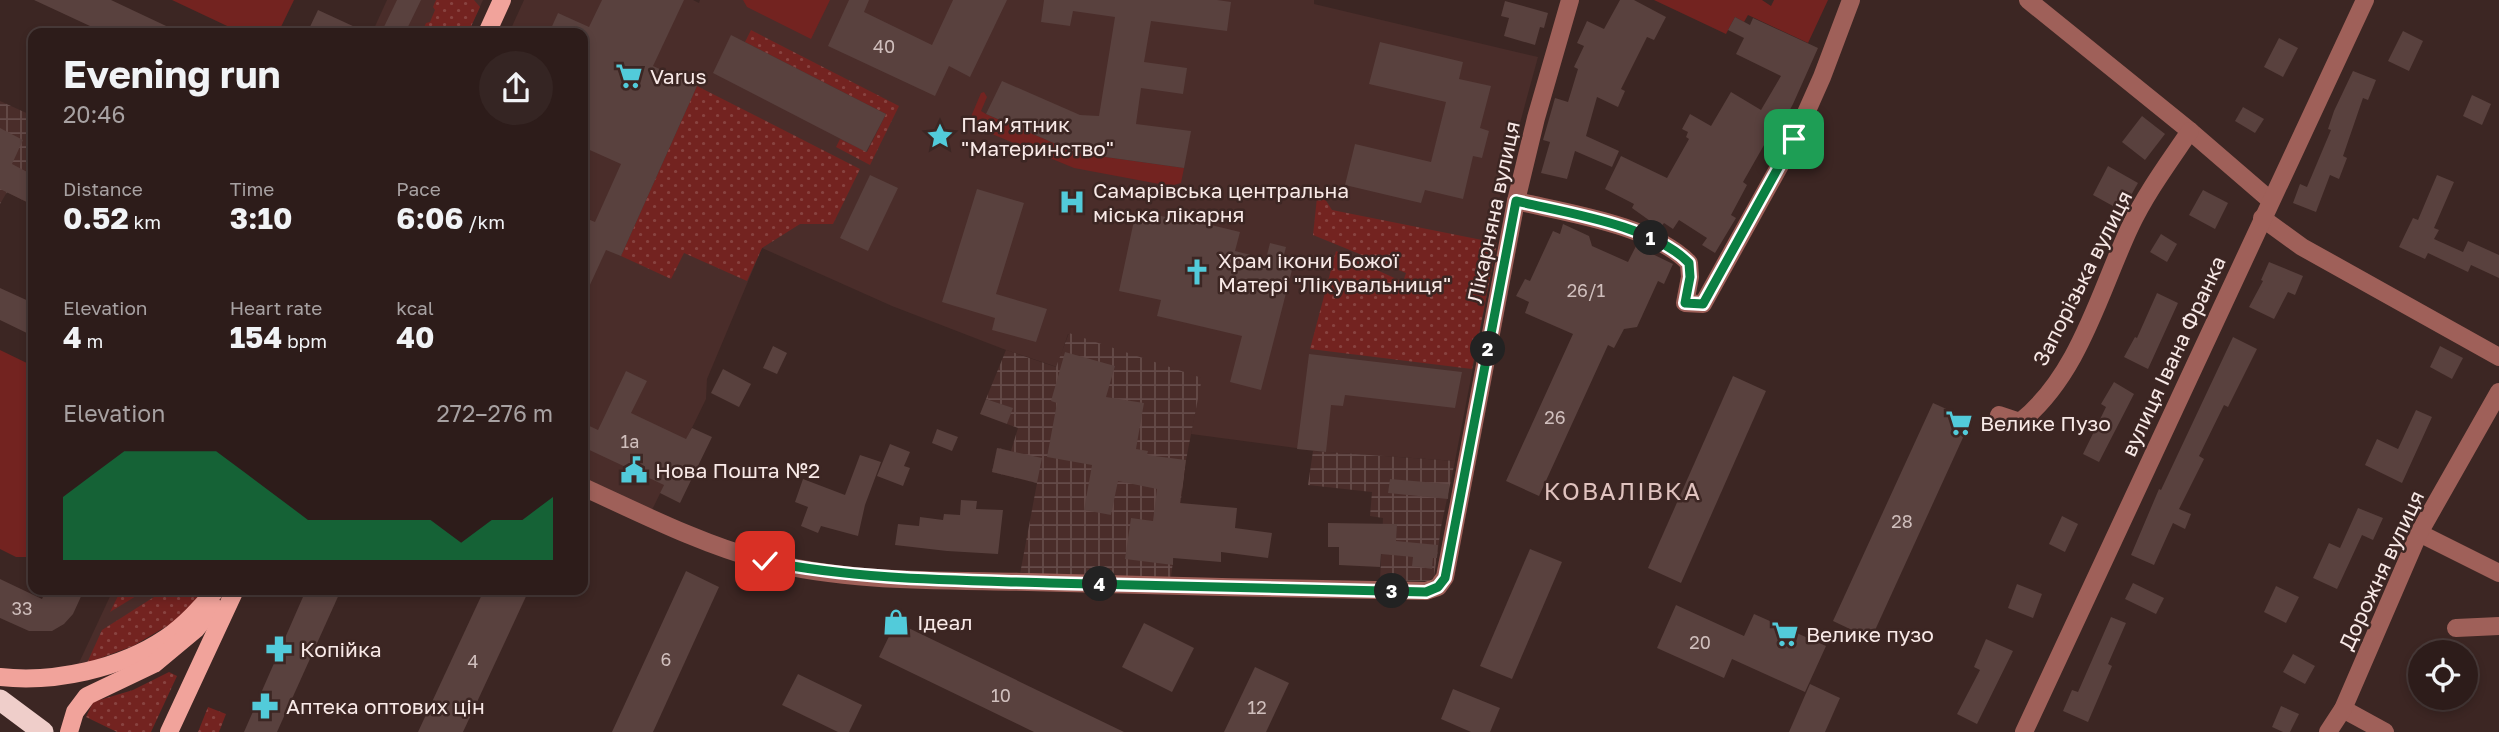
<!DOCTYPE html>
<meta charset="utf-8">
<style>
:root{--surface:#2d1c1a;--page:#352523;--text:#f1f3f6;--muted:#a7a1a2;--line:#483a39;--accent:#0b8043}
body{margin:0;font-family:"Golos Text",sans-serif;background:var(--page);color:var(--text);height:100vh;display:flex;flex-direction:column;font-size:26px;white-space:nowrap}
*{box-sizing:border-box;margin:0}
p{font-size:23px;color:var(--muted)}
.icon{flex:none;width:38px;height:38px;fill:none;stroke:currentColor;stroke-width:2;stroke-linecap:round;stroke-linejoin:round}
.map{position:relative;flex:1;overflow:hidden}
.sheet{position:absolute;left:28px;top:28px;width:560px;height:567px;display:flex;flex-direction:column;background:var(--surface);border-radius:14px;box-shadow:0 4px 10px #0003,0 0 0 2px var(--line)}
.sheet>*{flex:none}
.controls{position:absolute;left:2408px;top:640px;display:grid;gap:14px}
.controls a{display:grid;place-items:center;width:70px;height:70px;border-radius:50%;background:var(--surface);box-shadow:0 4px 10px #0003,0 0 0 2px var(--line);font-size:35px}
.pin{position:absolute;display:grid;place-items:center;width:60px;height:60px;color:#fff;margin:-30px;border-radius:14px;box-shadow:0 4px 10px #0006}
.km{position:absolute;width:35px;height:35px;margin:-18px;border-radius:50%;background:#222;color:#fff;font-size:19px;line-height:35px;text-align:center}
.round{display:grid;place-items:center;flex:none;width:74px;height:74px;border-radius:37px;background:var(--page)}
.headline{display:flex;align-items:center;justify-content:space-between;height:119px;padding:0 35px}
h1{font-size:38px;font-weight:700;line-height:52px}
.metrics{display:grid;grid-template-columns:repeat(3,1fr);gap:10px;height:119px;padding:7px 35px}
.metrics div{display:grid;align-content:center}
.metrics b{font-size:30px;font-weight:700}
.metrics small{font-size:19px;font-weight:400}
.metrics p{font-size:19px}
.chart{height:196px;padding:14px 35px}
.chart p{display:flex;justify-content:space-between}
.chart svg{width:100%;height:126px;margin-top:7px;fill:var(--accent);opacity:.7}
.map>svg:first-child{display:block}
</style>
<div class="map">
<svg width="2499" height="732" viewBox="0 0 2499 732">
<defs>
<pattern id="industrial-grid" width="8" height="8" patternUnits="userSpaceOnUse" patternTransform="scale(1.75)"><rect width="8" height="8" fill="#4a2d2a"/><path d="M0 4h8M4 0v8" fill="none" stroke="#654b49"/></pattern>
<pattern id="grass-dots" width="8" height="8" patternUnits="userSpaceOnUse" patternTransform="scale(1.75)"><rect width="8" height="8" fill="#732320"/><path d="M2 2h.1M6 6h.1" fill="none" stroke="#884340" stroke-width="1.8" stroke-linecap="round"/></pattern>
</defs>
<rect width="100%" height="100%" fill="#3c2623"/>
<!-- built -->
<g fill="#4a2d2a">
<polygon points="387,0 483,0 468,33 372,33"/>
<polygon points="524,0 693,0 699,3 700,0 1314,0 1314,4 1538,57 1488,240 1497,243 1455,461 1326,452 1191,434 1201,378 1068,334 1057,367 1006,350 892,306 762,248 707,379 706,399 652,510 583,478 583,33 509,33"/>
<polygon points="113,590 207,590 87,663 78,665"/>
</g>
<!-- industrial -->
<g fill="url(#industrial-grid)">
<polygon points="0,101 33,116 33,205 7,192 0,204"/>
<polygon points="1069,333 1202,378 1186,460 1171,577 1020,574 1037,483 992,472 998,448 1011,451 1018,428 1007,424 1012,408 986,399 1006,350 1056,367"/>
<polygon points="1313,451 1455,461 1441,527 1434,577 1428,581 1380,581 1383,518 1370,516 1372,492 1308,485"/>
</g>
<!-- grass -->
<g fill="url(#grass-dots)">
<polygon points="436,0 474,0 480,7 468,33 424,33 423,30 426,23 430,22 435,10 433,7"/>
<polygon points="751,30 899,106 870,165 836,147 840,139 867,152 886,114 745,42"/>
<polygon points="697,86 860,169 833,224 800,224 762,248 747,281 684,253 671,279 621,256"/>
<polygon points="1318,188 1332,210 1497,243 1472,369 1310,349 1336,251 1403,282 1406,273 1313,235"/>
<polygon points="121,590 139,590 141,593 110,612"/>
<polygon points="165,590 207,590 174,622 133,646 87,663 102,630"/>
<polygon points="169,672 177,676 151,732 117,732 86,717 93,702 133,690"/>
<polygon points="208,707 226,714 219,732 198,732"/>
</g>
<!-- garden -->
<g fill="#732320">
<polygon points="172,0 294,0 278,33 242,33"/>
<polygon points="743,0 830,0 811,39 747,7"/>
<polygon points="1654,0 1762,0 1771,6 1774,0 1828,0 1808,43 1748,15 1744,22 1735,17 1726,34"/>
<polygon points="984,92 987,97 981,111 986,114 1077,153 1184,168 1181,183 1170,186 1074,168 975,127 970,124 970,119 981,93"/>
<polygon points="0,350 33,366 33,551 26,557 16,557 0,549"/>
</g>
<!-- building -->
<g fill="#59413e">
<polygon points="34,0 111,0 181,33 105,33"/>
<polygon points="397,0 421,0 405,33 381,33"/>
<polygon points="602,0 684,0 653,66 697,86 621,256 606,250 583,300 583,217 595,222 621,164 583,147 583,33 549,33 558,13 589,27"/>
<polygon points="849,0 869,0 864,12 932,45 953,0 1007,0 970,77 949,66 935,96 828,46"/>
<polygon points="1044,0 1217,0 1231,2 1227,31 1151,21 1144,62 1187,68 1183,94 1141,88 1136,124 1191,131 1184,168 1077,153 986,114 1002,81 1080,115 1099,116 1115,17 1073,11 1070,26 1041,22"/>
<polygon points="1620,0 1634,0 1666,17 1654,40 1647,37 1621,89 1625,91 1618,107 1597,97 1586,136 1619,151 1612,167 1575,151 1567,179 1541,173 1550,142 1543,140 1555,98 1568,102 1578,69 1574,67 1584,46 1577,43 1587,21 1604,29"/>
<polygon points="1505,1 1548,13 1544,28 1540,27 1535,45 1504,36 1509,18 1501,16"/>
<polygon points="318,10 368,33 307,33"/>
<polygon points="1735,17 1750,25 1753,18 1818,48 1793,104 1777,134 1772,131 1743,182 1747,185 1731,215 1736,218 1715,253 1702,245 1707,238 1679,220 1673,229 1664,223 1660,228 1632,208 1634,204 1605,189 1621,156 1667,178 1689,139 1686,137 1688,132 1682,129 1690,114 1711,126 1731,92 1761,110 1781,76 1736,54 1744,38 1728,30"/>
<polygon points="2403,31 2423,41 2409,71 2388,61"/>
<polygon points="731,35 886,114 866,152 713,73"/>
<polygon points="2279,38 2298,48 2283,77 2264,67"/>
<polygon points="1380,42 1463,62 1459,79 1491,86 1480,128 1489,131 1482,158 1473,156 1463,199 1425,190 1421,203 1345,185 1355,144 1431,162 1446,102 1369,84"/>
<polygon points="2353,71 2376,80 2368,100 2363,98 2343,156 2347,158 2339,179 2330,175 2316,212 2293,203 2300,184 2307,187 2331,130 2328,129 2334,111"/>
<polygon points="2472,95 2491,104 2482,125 2463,116"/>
<polygon points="2243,107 2264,119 2255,133 2235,121"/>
<polygon points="2142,116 2165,134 2145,160 2122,142"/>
<polygon points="0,128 23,140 12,164 33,175 33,205 0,189"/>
<polygon points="2108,166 2138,183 2122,211 2093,195"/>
<polygon points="870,175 898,188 868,251 840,238"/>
<polygon points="2437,175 2454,182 2434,228 2439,230 2434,239 2463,252 2468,241 2499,255 2499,278 2471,265 2468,272 2428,253 2425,259 2399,247 2413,218 2418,220"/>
<polygon points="977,189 1024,203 996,294 1047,309 1036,342 992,330 995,318 942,302"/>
<polygon points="2203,190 2228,203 2215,229 2189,215"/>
<polygon points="1136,211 1181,220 1182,218 1240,232 1235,251 1266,259 1270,243 1286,247 1282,263 1293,266 1261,390 1230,382 1242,336 1157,316 1161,300 1119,291"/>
<polygon points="1563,224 1589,236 1592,246 1628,262 1636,246 1673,264 1664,284 1658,281 1637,327 1624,329 1614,348 1608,345 1539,496 1506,481 1573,334 1525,313 1529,302 1516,296 1525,279 1530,281 1553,231 1560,234"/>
<polygon points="2161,234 2177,244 2167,262 2150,252"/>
<polygon points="2269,262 2303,276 2295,295 2288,292 2274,319 2249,307 2263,281 2261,280"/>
<polygon points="0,288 33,303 33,336 0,320"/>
<polygon points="2157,293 2178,303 2148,369 2124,357 2135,337 2137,338"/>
<polygon points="2233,337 2257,349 2228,407 2224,405 2199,456 2204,459 2179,509 2191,514 2185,529 2173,523 2154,565 2131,555 2159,489 2161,490"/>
<polygon points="773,346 787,353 777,374 763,368"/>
<polygon points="2440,346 2463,358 2452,379 2430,367"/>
<polygon points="1065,352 1115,366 1106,397 1144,403 1136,449 1148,451 1147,455 1186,460 1180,503 1237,508 1235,528 1272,533 1268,558 1221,552 1221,562 1173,558 1173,565 1125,559 1131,518 1153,521 1157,489 1118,481 1111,515 1084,510 1092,465 1047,457 1057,403 1051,401"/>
<polygon points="1309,354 1462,372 1455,408 1345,395 1343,406 1331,405 1326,452 1297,449"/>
<polygon points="723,369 751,384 739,407 711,393"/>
<polygon points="626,371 647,381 631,413 686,439 692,428 712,437 680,503 660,493 664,485 583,447 583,423 598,430"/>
<polygon points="1733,376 1766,391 1681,583 1648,568"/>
<polygon points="2114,382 2134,394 2099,462 2083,454 2106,407 2101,404"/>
<polygon points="986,399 1013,408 1007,424 980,414"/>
<polygon points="1933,403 1971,420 1871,639 1833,621"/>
<polygon points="2416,410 2432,417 2402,483 2365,465 2377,439 2398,449"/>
<polygon points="937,429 958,437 952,451 932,443"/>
<polygon points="890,444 910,452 904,466 910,468 903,486 877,476"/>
<polygon points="997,448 1042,458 1037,483 992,472"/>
<polygon points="860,455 881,462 865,505 858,536 821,526 818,533 801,526 808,507 795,502 803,479 845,495"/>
<polygon points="1390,479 1449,484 1448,499 1388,493"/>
<polygon points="961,500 977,501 976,509 1003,510 998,554 947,551 895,545 898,524 919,526 920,517 943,520 944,514 960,515"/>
<polygon points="2358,508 2383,518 2373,540 2362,535 2337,589 2313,578 2329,543 2340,548"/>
<polygon points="2062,516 2078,524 2065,552 2049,544"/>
<polygon points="1328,523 1397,524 1396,541 1438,545 1437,558 1433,558 1432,569 1412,566 1413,557 1381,554 1380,567 1339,565 1339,547 1328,547"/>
<polygon points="1530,549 1562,562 1512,679 1480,666"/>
<polygon points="686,571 719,587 653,732 612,732"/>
<polygon points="0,579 42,599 46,590 84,590 73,614 64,624 52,631 29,631 0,618"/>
<polygon points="2133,583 2164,598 2156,614 2125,599"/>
<polygon points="2017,584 2042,594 2033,618 2008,608"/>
<polygon points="2276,586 2299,597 2286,623 2264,612"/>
<polygon points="306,590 341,590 277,732 244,732"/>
<polygon points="484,590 529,590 463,732 418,732"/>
<polygon points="1676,605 1744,636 1754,614 1826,646 1805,692 1732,659 1724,678 1657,648"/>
<polygon points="2111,617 2126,623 2108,664 2112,666 2088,722 2063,711 2072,690 2078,692"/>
<polygon points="896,622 1124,732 1034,732 879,657"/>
<polygon points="1144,623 1194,648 1172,692 1122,667"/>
<polygon points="1986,639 2013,651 1977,724 1957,714 1980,670 1974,667"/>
<polygon points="2293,654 2315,666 2305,684 2283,672"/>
<polygon points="1255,667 1289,683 1266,732 1224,732"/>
<polygon points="798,674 862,705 849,732 838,732 782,705"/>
<polygon points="1810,684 1840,698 1825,732 1789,732"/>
<polygon points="1453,689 1500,708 1490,732 1471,732 1441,719"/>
<polygon points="2281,706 2299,714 2290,732 2283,732 2272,727"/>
</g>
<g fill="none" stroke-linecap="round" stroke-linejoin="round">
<!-- minor -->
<g stroke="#9f6059" stroke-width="18">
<polyline points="2028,0 2190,131 2270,200"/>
<path d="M1516,201C1567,213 1652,225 1689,263L1690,277L1685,303L1703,304L1794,140L1822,77L1851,0"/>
<polyline points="2262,218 2302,247 2499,357"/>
<path d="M1999,415L2020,422C2079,375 2099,293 2130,227C2146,193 2169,162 2190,131"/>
<path d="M583,487C642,514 701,544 764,561C850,583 941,580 1028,582C1161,586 1293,589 1426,591L1438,587L1445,577L1516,201L1536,118L1570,0"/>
<polyline points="2419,533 2499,573"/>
<polyline points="2456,628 2499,626"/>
<polyline points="2343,709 2385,732"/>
<polyline points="2024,732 2365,0"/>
<polyline points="2328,732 2343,709 2419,533 2499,392"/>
</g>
<!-- major -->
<g stroke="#f1a39b" stroke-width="18">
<polyline points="487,33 502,0"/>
<path d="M0,677C54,683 120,669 166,638C185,625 201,607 216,590"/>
<polyline points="69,732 75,712 87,696 154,664 196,629 214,607"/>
<polyline points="169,732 235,590"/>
</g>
<!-- highway -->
<polyline stroke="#efceca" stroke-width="21" points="0,700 43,732"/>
</g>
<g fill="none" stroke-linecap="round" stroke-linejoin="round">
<!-- route casing -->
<g stroke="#fff" stroke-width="14">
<path id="route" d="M765,561C859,580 954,580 1050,583C1175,586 1300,589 1426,592L1438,587L1445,578L1516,201C1567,213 1652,225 1689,263L1690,277L1685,303L1703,304L1794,139"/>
</g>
<!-- route -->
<use href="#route" stroke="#0b8043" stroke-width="9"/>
</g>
<!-- icons -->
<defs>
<g id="supermarket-bare" transform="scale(2.1)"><path d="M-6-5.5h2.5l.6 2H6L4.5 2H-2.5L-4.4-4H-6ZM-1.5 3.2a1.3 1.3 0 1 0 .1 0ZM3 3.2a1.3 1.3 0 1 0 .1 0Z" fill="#52cbda" stroke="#3c2623" stroke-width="2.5" paint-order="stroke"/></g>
<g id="sight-bare" transform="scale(2.1)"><path d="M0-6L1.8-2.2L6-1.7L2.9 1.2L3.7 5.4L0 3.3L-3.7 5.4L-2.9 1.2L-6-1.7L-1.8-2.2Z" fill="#52cbda" stroke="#3c2623" stroke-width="2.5" paint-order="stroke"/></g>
<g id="hospital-bare" transform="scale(2.1)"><path d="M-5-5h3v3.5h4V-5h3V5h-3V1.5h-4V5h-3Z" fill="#52cbda" stroke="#3c2623" stroke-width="2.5" paint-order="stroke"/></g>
<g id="church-bare" transform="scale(2.1)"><path d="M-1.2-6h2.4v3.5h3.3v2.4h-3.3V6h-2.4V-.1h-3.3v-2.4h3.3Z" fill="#52cbda" stroke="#3c2623" stroke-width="2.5" paint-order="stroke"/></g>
<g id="civic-bare" transform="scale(2.1)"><path d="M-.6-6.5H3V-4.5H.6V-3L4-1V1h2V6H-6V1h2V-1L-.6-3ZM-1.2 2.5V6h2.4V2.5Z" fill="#52cbda" stroke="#3c2623" stroke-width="2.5" paint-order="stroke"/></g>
<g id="shop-bare" transform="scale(2.1)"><path d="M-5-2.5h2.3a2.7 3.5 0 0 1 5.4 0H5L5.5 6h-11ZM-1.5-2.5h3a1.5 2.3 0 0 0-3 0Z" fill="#52cbda" stroke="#3c2623" stroke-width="2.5" paint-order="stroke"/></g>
<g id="pharmacy-bare" transform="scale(2.1)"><path d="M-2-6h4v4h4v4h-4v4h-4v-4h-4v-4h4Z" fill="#52cbda" stroke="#3c2623" stroke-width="2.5" paint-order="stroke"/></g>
</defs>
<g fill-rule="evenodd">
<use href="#supermarket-bare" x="629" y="76"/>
<use href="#sight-bare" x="940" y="136"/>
<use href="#hospital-bare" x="1072" y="202"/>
<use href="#church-bare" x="1197" y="272"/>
<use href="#supermarket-bare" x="1959" y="423"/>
<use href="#civic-bare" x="634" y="470"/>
<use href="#shop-bare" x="896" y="622"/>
<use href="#supermarket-bare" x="1785" y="634"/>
<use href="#pharmacy-bare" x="279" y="649"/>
<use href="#pharmacy-bare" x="265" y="706"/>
</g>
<g text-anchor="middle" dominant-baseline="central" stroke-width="5" stroke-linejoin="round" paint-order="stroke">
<!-- number labels -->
<g font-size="18" fill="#d0bfbd">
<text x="884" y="46">40</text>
<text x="1586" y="290">26/1</text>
<text x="1555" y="417">26</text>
<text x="630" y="441">1а</text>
<text x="1902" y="521">28</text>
<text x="22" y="608">33</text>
<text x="1700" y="642">20</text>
<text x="666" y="659">6</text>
<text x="473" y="661">4</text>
<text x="1001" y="695">10</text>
<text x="1257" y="707">12</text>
</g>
<!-- poi labels -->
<g font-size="21" fill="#f8e9e7" stroke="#3c2623" text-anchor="start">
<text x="650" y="76">Varus</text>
<text x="961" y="124">Пам’ятник<tspan x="961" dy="24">"Материнство"</tspan></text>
<text x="1093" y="190">Самарівська центральна<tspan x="1093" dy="24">міська лікарня</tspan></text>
<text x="1218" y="260">Храм ікони Божої<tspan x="1218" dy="24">Матері "Лікувальниця"</tspan></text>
<text x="1980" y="423">Велике Пузо</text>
<text x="655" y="470">Нова Пошта №2</text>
<text x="917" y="622">Ідеал</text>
<text x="1806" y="634">Велике пузо</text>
<text x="300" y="649">Копійка</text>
<text x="286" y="706">Аптека оптових цін</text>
</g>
<!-- street labels -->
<g font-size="21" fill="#f8e9e7" stroke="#3c2623">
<text transform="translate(1493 212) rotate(-78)">Лікарняна вулиця</text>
<text transform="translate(2082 278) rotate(-63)">Запорізька вулиця</text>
<text transform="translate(2173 356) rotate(-65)">вулиця Івана Франка</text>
<text transform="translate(2381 570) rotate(-65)">Дорожня вулиця</text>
</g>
<!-- quarter labels -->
<g font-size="24" letter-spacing="2" fill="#e0c3bf" stroke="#3c2623">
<text x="1623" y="490">КОВАЛІВКА</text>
</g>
</g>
</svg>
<div class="controls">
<a><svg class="icon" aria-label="locate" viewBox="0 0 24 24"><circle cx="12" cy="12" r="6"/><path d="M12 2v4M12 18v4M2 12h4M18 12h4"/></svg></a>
</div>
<div class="pin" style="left:1794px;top:139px;background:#1e9e55"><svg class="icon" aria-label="arrive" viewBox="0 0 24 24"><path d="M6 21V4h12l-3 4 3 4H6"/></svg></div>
<div class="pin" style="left:765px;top:561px;background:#d93025"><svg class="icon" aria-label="check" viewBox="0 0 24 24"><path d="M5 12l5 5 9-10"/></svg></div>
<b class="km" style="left:1651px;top:238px">1</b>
<b class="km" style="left:1488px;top:349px">2</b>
<b class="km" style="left:1392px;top:591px">3</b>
<b class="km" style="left:1100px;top:584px">4</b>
<section class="sheet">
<div class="headline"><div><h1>Evening run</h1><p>20:46</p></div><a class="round"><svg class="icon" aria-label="share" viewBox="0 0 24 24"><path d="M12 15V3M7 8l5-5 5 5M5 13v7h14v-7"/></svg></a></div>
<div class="metrics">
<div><p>Distance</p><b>0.52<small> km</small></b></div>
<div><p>Time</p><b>3:10</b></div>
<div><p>Pace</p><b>6:06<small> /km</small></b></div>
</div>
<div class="metrics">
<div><p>Elevation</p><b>4<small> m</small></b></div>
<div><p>Heart rate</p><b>154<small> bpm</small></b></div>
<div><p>kcal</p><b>40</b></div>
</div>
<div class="chart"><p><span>Elevation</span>272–276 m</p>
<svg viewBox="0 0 160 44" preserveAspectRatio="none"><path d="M0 44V22L10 14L20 6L30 6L40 6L50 6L60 14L70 22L80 30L90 30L100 30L110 30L120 30L130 38L140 30L150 30L160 22V44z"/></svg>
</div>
</section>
</div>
